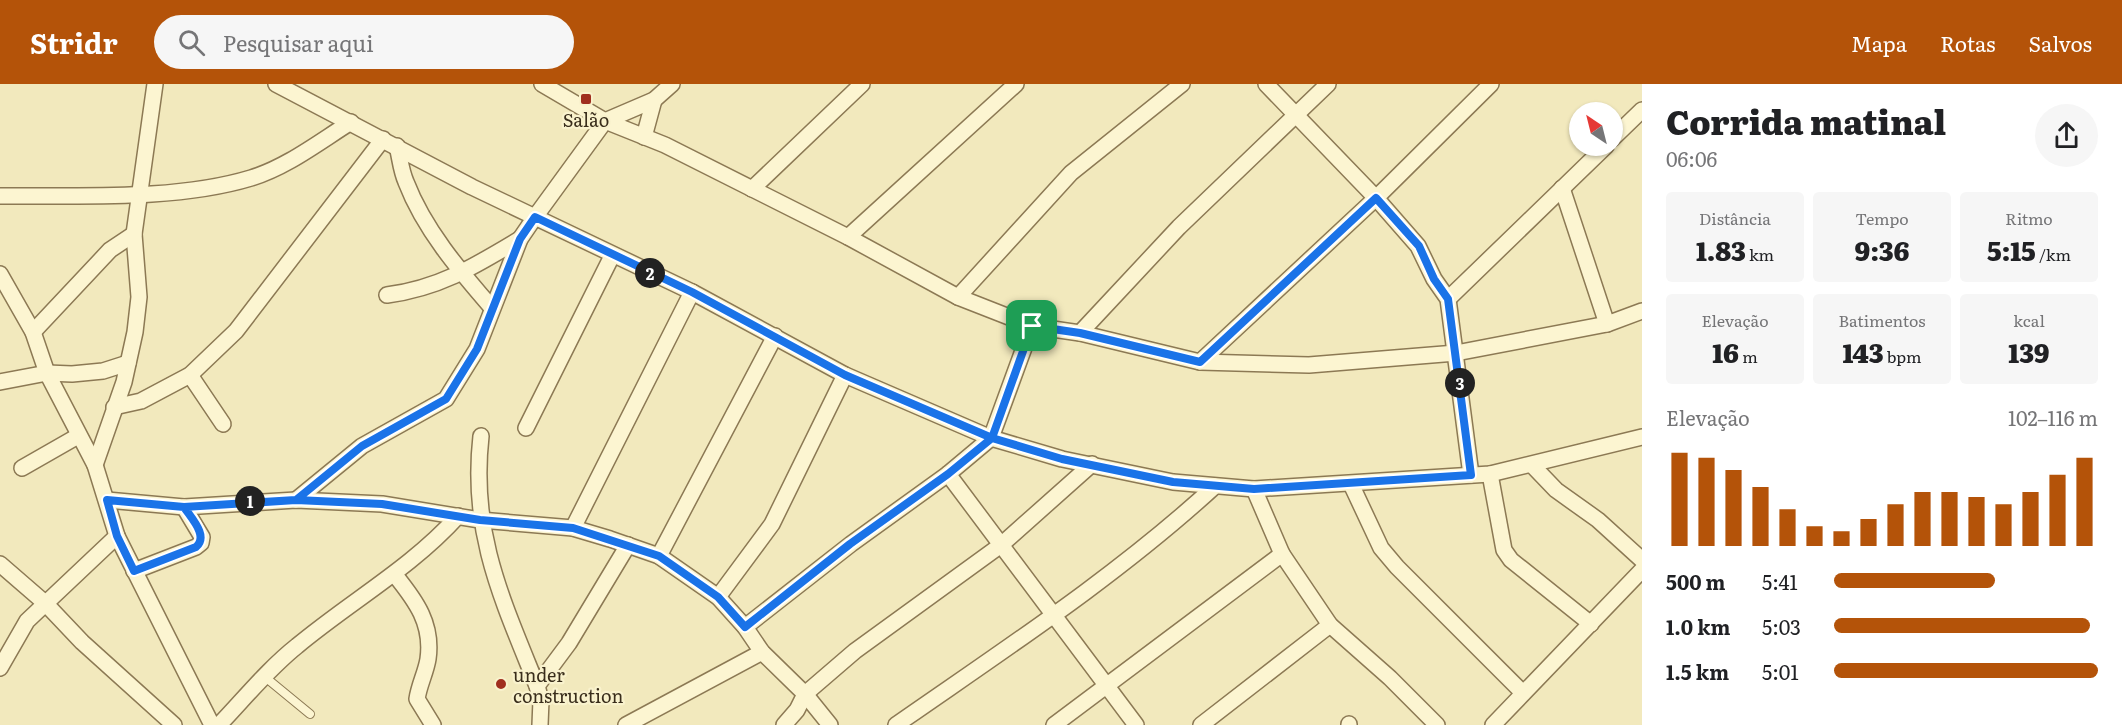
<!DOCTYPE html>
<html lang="pt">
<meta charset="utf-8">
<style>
:root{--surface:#fff;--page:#f6f6f6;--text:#202124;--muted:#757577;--accent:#b45309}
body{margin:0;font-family:Literata,serif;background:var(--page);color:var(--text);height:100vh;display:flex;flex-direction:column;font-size:22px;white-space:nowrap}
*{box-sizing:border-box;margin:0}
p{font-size:20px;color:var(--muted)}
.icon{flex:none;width:33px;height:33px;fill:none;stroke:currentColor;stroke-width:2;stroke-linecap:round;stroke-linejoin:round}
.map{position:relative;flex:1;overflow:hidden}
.side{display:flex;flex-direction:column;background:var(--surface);width:480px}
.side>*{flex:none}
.needle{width:39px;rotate:325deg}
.fabs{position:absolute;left:1569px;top:18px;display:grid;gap:12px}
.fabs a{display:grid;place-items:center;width:54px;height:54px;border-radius:50%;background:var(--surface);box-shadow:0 2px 4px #0004;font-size:30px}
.pin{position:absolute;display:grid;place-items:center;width:51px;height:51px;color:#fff;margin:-26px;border-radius:12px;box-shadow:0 3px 9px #0006}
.km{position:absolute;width:30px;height:30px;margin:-15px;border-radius:50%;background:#222;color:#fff;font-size:16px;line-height:30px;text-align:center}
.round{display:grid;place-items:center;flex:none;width:63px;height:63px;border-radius:32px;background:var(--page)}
.headline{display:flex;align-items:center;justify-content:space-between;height:102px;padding:0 24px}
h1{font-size:33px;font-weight:800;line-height:45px}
.figures{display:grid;grid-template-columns:repeat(3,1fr);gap:9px;height:102px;padding:6px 24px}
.figures div{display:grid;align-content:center;border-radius:6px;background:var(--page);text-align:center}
.figures b{font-size:26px;font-weight:800}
.figures small{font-size:16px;font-weight:400}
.figures p{font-size:16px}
.chart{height:168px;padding:12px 24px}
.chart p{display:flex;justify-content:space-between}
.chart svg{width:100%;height:108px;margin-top:6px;stroke:var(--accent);stroke-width:6}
ul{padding:0 24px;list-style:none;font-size:20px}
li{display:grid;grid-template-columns:96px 72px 1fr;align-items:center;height:45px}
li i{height:15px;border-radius:8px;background:var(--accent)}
header{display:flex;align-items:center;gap:36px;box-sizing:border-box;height:84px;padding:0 30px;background:var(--accent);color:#fff}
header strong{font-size:28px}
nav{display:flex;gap:33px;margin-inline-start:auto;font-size:21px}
.search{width:420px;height:54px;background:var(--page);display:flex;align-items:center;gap:15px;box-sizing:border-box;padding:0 21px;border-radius:33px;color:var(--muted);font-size:22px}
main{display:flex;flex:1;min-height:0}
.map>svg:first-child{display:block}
</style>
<header>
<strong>Stridr</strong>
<div class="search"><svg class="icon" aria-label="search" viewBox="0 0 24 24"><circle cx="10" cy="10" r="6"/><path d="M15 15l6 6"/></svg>Pesquisar aqui</div>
<nav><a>Mapa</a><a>Rotas</a><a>Salvos</a></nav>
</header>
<main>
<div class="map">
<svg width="1642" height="641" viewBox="0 0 1642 641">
<rect width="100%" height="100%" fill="#f2e9bd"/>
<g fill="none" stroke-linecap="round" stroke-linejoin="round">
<!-- service casing -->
<g stroke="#8c7954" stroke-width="10">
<polyline id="service" points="265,593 310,630"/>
</g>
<!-- minor casing -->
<g stroke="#8c7954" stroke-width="18">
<g id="minor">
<polyline points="276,0 472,103 692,208 845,291 991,354 1062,375 1173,398 1254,405 1490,390 1642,353"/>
<polyline points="542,0 605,37 665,61 848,153 958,213 1032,242 1080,249 1200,278 1309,281 1456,269 1607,240 1642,227"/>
<polyline points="1266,0 1376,114 1418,162 1434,195 1448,215 1471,391"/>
<polyline points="644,53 654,16"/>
<polyline points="1612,55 1642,26"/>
<path d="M397,62C400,74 401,87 406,98C424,145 459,186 492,224"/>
<polyline points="1562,104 1607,240"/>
<polyline points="752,105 862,0"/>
<path d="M0,112C79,111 175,117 251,94C287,83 319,58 351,38"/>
<polyline points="848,153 1016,0"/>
<polyline points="0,190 33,248 47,289 95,381 117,452 212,641"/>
<path d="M387,211C440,204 475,182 520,155"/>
<polyline points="958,213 1071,89 1182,0"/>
<polyline points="1448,215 1606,62"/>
<polyline points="33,248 110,166 134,150"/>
<polyline points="1080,249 1179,143 1328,0"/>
<polyline points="1200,278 1376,114 1491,0"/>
<polyline points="190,291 223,340"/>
<polyline points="0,298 47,289 72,290 103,287 128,279"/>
<polyline points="114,323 141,317 190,291 236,247 383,55"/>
<polyline points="526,344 612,172"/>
<path d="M481,352C470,449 502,515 537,602L541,616L540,641"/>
<polyline points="95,381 124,298 135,248 139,213 134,150 155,0"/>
<polyline points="1532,381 1556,406 1598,436 1642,476"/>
<polyline points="22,384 78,352"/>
<polyline points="948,390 1136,641"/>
<polyline points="1490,390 1504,466 1511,476 1591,540"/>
<polyline points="1351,400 1381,464 1397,483 1523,609"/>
<polyline points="1254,405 1282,470 1330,541 1390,594 1437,641"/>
<polyline points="107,416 184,423 296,416 382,420 480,436 573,444 610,455 659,472 718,513 745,543 762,568 805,610 830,641"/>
<polyline points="296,416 362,362 446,315 477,265 520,155 535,133 605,37 654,16 672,0"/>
<polyline points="573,444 692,208"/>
<polyline points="659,472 775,252"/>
<polyline points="0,480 45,519 82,558 174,641"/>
<polyline points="134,487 196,463 201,459 202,453 184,423"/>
<path d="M395,491C416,517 433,540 428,575C426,588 419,601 417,615L433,641"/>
<polyline points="718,513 772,440 845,291"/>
<polyline points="745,543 851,460 948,390 991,354 1032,242"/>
<polyline points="0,584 27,537 117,452"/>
<polyline points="537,602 569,559 628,461"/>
<path d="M219,641C244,615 268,585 297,562C351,517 411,484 458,432"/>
<polyline points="626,641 762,568"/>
<polyline points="784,641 797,626 805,610 855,567 1001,461 1092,380"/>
<path d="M896,641C1005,565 1117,492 1215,402"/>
<polyline points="1054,641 1282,470"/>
<polyline points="1201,641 1330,541"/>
<polyline points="1349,641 1349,640"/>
<polyline points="1493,641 1642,486"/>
</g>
</g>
<!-- service -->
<use href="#service" stroke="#fcf5d1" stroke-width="8"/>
<!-- minor -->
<use href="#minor" stroke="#fcf5d1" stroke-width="15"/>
</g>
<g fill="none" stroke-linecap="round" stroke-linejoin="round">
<!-- route casing -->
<g stroke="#fff" stroke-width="12">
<path id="route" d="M1032,242L992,354L948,390L850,460L745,543L718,513L659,472L573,444L480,436L382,420L296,416L184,423L107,416L117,452L134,487L196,463C209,452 191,434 184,423L296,416L362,362L446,315L477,265L520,155L535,133L692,208L845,291L992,354L1062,375L1173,398L1254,405L1471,391L1448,215L1434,195L1419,162L1376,114L1200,278L1080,249L1032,242"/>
</g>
<!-- route -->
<use href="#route" stroke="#1a73e8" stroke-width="8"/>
</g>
<!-- markers -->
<g fill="#a02e1e" stroke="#f9f2cd" stroke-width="2">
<rect x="580" y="9" width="12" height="12" rx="3"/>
<circle cx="501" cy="600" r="6"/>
</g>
<g text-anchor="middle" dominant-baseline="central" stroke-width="4.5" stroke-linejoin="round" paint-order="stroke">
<!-- poi labels -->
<g font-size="18" fill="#392d1b" stroke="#f9f2cd">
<text x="586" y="35">Salão</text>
<text x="513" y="590" text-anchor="start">under<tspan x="513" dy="21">construction</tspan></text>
</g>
</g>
</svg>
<div class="fabs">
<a><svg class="needle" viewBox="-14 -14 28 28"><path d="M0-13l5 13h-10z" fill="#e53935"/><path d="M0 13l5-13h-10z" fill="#757577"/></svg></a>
</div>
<div class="pin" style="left:1032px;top:242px;background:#1e9e55"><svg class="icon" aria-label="arrive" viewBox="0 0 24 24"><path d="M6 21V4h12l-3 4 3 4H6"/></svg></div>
<b class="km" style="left:250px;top:417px">1</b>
<b class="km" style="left:650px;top:189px">2</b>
<b class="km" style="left:1460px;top:299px">3</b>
</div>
<section class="side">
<div class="headline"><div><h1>Corrida matinal</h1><p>06:06</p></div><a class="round"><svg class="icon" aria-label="share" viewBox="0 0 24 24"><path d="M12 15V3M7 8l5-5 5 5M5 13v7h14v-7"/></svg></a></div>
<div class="figures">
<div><p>Distância</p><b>1.83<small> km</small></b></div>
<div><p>Tempo</p><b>9:36</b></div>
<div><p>Ritmo</p><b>5:15<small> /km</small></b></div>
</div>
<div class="figures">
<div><p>Elevação</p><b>16<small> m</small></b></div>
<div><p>Batimentos</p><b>143<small> bpm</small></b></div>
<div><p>kcal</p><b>139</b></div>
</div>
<div class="chart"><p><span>Elevação</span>102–116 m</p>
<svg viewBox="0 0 160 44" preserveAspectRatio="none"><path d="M5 44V6M15 44V8M25 44V13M35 44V20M45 44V29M55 44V36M65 44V38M75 44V33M85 44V27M95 44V22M105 44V22M115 44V24M125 44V27M135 44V22M145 44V15M155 44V8"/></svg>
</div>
<ul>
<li><b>500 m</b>5:41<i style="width:61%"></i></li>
<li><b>1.0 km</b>5:03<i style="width:97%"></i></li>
<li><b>1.5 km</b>5:01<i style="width:100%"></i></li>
</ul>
</section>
</main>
